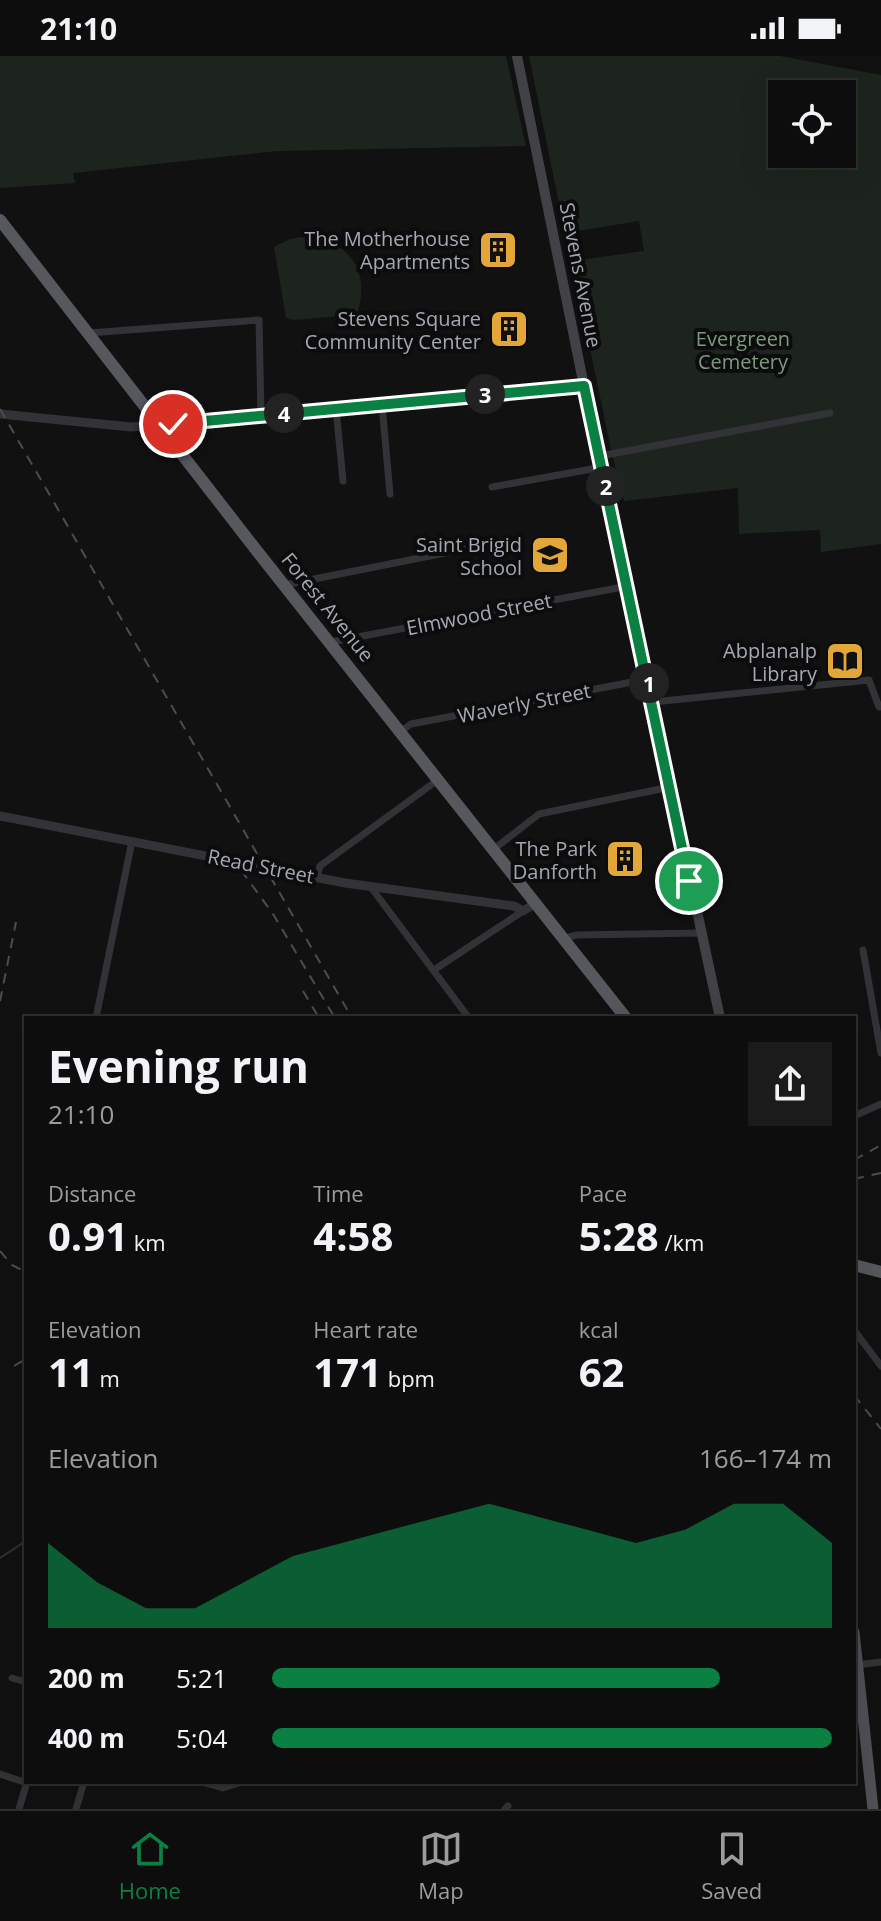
<!DOCTYPE html>
<meta charset="utf-8">
<style>
:root{--surface:#0d0d0e;--page:#1b1b1c;--text:#f1f3f6;--muted:#9a9c9e;--line:#2d2d2e;--accent:#0b8043}
body{margin:0;font-family:"Open Sans",sans-serif;background:var(--page);color:var(--text);height:100vh;display:flex;flex-direction:column;font-size:30px;white-space:nowrap}
*{box-sizing:border-box;margin:0}
p{font-size:26px;color:var(--muted)}
.icon{flex:none;width:44px;height:44px;fill:none;stroke:currentColor;stroke-width:2;stroke-linecap:round;stroke-linejoin:round}
.map{position:relative;flex:1;overflow:hidden}
.sheet{position:absolute;left:24px;top:960px;width:832px;height:768px;display:flex;flex-direction:column;background:var(--surface);border-radius:0px;box-shadow:0 8px 32px #0002,0 0 0 2px var(--line)}
.sheet>*{flex:none}
.fabs{position:absolute;left:768px;top:24px;display:grid;gap:16px}
.fabs a{display:grid;place-items:center;width:88px;height:88px;border-radius:0px;background:var(--surface);box-shadow:0 8px 32px #0002,0 0 0 2px var(--line);font-size:40px}
.pin{position:absolute;display:grid;place-items:center;width:68px;height:68px;color:#fff;margin:-34px;border:4px solid #fff;border-radius:50%;box-shadow:0 2px 8px #0007}
.km{position:absolute;width:40px;height:40px;margin:-20px;border-radius:50%;background:#222;color:#fff;font-size:22px;line-height:40px;text-align:center}
.round{display:grid;place-items:center;flex:none;width:84px;height:84px;border-radius:0px;background:var(--page)}
.overview{display:flex;align-items:center;justify-content:space-between;height:136px;padding:0 24px}
h1{font-size:44px;font-weight:700;line-height:60px}
.figures{display:grid;grid-template-columns:repeat(3,1fr);gap:12px;height:136px;padding:8px 24px}
.figures div{display:grid;align-content:center}
.figures b{font-size:40px;font-weight:700}
.figures small{font-size:22px;font-weight:400}
.figures p{font-size:22px}
.chart{height:224px;padding:16px 24px}
.chart p{display:flex;justify-content:space-between}
.chart svg{width:100%;height:144px;margin-top:8px;fill:var(--accent);opacity:.7}
ul{padding:0 24px;list-style:none;font-size:26px}
li{display:grid;grid-template-columns:128px 96px 1fr;align-items:center;height:60px}
li i{height:20px;border-radius:10px;background:var(--accent)}
.status{display:flex;justify-content:space-between;align-items:center;height:56px;padding:0 40px;background:var(--surface);direction:ltr}
.status svg{height:22px;fill:currentColor}
.tab-bar{display:flex;justify-content:space-around;align-items:center;height:112px;border-top:2px solid var(--line);background:var(--surface);font-size:22px;color:var(--muted)}
.tab-bar a{display:grid;justify-items:center;gap:4px}
.tab-bar .active{color:var(--accent)}
.map>svg:first-child{display:block}
</style>
<div class="status"><b>21:10</b><svg viewBox="0 0 49 12"><path d="M0 12V9h3v3zM5 12V6h3v6zM10 12V3h3v9zM15 12V0h3v12zM26 1h20v11H26zM47 4h2v5h-2z"/></svg></div>
<div class="map">
<svg width="881" height="1753" viewBox="0 0 881 1753">
<rect width="100%" height="100%" fill="#111112"/>
<!-- green -->
<g fill="#1d241e" fill-rule="evenodd">
<polygon points="0,0 506,0 526,90 277,95 73,117 75,127 0,132"/>
<path d="M529,0H780L881,19V488L821,496L820,474L739,478L738,432L624,445L611,394L572,205L644,195L639,165L565,177ZM782,38H842V98H782Z"/>
<path d="M309,180C353,188 370,217 357,259L293,264L286,262L274,191L290,183Z"/>
</g>
<g fill="none" stroke-linecap="round" stroke-linejoin="round">
<!-- stream -->
<polyline stroke="#2b3339" stroke-width="2" points="0,1502 26,1485"/>
<!-- minor -->
<g stroke="#323337" stroke-width="7">
<polyline points="89,277 259,264 261,359"/>
<polyline points="382,349 390,438"/>
<polyline points="336,352 343,425"/>
<polyline points="600,400 830,357"/>
<polyline points="492,431 603,411"/>
<polyline points="284,529 505,485"/>
<polyline points="331,586 628,530"/>
<polyline points="653,646 869,624 879,651 881,651"/>
<polyline points="401,675 411,668 648,623"/>
<polyline points="494,793 539,758 670,731"/>
<polyline points="317,820 320,810 439,723"/>
<polyline points="370,830 469,962"/>
<polyline points="565,882 577,879 701,877"/>
<polyline points="863,894 881,997"/>
<polyline points="434,914 523,855"/>
<polyline points="96,962 132,785"/>
<polyline points="854,1060 881,1048"/>
<polyline points="854,1274 881,1310"/>
<polyline points="857,1609 881,1606"/>
<polyline points="12,1622 26,1626"/>
<polyline points="0,1718 27,1727"/>
<polyline points="202,1726 223,1732 242,1726"/>
<polyline points="19,1753 27,1726"/>
<polyline points="76,1753 84,1726"/>
<polyline points="505,1753 508,1750"/>
</g>
<!-- tertiary -->
<g stroke="#323337" stroke-width="9">
<polyline points="0,358 131,371 584,330"/>
<polyline points="0,760 345,827 514,850 523,855 536,847"/>
</g>
<!-- secondary -->
<polyline stroke="#404246" stroke-width="10" points="517,0 584,330 720,962"/>
<!-- primary -->
<polyline stroke="#4e5055" stroke-width="11" points="854,1576 873,1753"/>
<!-- trunk -->
<g stroke="#56585e" stroke-width="12">
<polyline points="0,164 257,495 626,962"/>
<polyline points="854,1209 881,1216"/>
</g>
<!-- rail -->
<g stroke="#4b4d51" stroke-width="2" stroke-dasharray="10 8" stroke-linecap="butt">
<polyline points="0,353 352,962"/>
<polyline points="241,814 273,858 335,962"/>
<polyline points="303,935 319,962"/>
<polyline points="0,945 16,866"/>
<polyline points="854,1104 881,1089"/>
<polyline points="854,1123 881,1117"/>
<polyline points="0,1195 12,1209 26,1216"/>
<polyline points="14,1310 26,1303"/>
<polyline points="854,1339 881,1373"/>
</g>
</g>
<g fill="none" stroke-linecap="round" stroke-linejoin="round">
<!-- route casing -->
<g stroke="#fff" stroke-width="16">
<polyline id="route" points="173,368 584,330 689,825"/>
</g>
<!-- route -->
<use href="#route" stroke="#0b8043" stroke-width="10"/>
</g>
<!-- icons -->
<defs>
<g id="building-square" transform="scale(2)"><rect x="-9" y="-9" width="18" height="18" rx="4" fill="#e3a638" stroke="#0c0c0d"/><path d="M-4-6H4V6H1V3H-1V6H-4ZM-2.5-4.3h1.7v1.8h-1.7ZM.8-4.3h1.7v1.8H.8ZM-2.5-1h1.7V.8h-1.7ZM.8-1h1.7V.8H.8Z" fill="#111"/></g>
<g id="school-square" transform="scale(2)"><rect x="-9" y="-9" width="18" height="18" rx="4" fill="#e3a638" stroke="#0c0c0d"/><path d="M0-5L7-2L0 1L-7-2ZM-4 1L0 2.5L4 1V4Q0 6-4 4Z" fill="#111"/></g>
<g id="library-square" transform="scale(2)"><rect x="-9" y="-9" width="18" height="18" rx="4" fill="#e3a638" stroke="#0c0c0d"/><path d="M-6-4Q-3-5.5-.7-3.5V5Q-3 3-6 4ZM6-4Q3-5.5 .7-3.5V5Q3 3 6 4Z" fill="#111"/></g>
</defs>
<g fill-rule="evenodd">
<use href="#building-square" x="498" y="194"/>
<use href="#building-square" x="509" y="273"/>
<use href="#school-square" x="550" y="499"/>
<use href="#library-square" x="845" y="605"/>
<use href="#building-square" x="625" y="803"/>
</g>
<g text-anchor="middle" dominant-baseline="central" stroke-width="8" stroke-linejoin="round" paint-order="stroke">
<!-- poi labels -->
<g font-size="20" fill="#a3a8b2" stroke="#0c0c0d" text-anchor="end">
<text x="470" y="182">The Motherhouse<tspan x="470" dy="23">Apartments</tspan></text>
<text x="481" y="262">Stevens Square<tspan x="481" dy="23">Community Center</tspan></text>
<text x="522" y="488">Saint Brigid<tspan x="522" dy="23">School</tspan></text>
<text x="817" y="594">Abplanalp<tspan x="817" dy="23">Library</tspan></text>
<text x="597" y="792">The Park<tspan x="597" dy="23">Danforth</tspan></text>
</g>
<!-- street labels -->
<g font-size="20" fill="#a3a8b2" stroke="#0c0c0d">
<text transform="translate(581 219) rotate(79)">Stevens Avenue</text>
<text transform="translate(328 551) rotate(51)">Forest Avenue</text>
<text transform="translate(479 558) rotate(-11)">Elmwood Street</text>
<text transform="translate(524 647) rotate(-11)">Waverly Street</text>
<text transform="translate(261 810) rotate(11)">Read Street</text>
</g>
<!-- park labels -->
<g font-size="20" fill="#7b9b7c" stroke="#0c0c0d">
<text x="743" y="282">Evergreen<tspan x="743" dy="23">Cemetery</tspan></text>
</g>
</g>
</svg>
<div class="fabs">
<a><svg class="icon" aria-label="locate" viewBox="0 0 24 24"><circle cx="12" cy="12" r="6"/><path d="M12 2v4M12 18v4M2 12h4M18 12h4"/></svg></a>
</div>
<div class="pin" style="left:689px;top:825px;background:#1e9e55"><svg class="icon" aria-label="arrive" viewBox="0 0 24 24"><path d="M6 21V4h12l-3 4 3 4H6"/></svg></div>
<div class="pin" style="left:173px;top:368px;background:#d93025"><svg class="icon" aria-label="check" viewBox="0 0 24 24"><path d="M5 12l5 5 9-10"/></svg></div>
<b class="km" style="left:649px;top:627px">1</b>
<b class="km" style="left:606px;top:430px">2</b>
<b class="km" style="left:485px;top:338px">3</b>
<b class="km" style="left:284px;top:357px">4</b>
<section class="sheet">
<div class="overview"><div><h1>Evening run</h1><p>21:10</p></div><a class="round"><svg class="icon" aria-label="share" viewBox="0 0 24 24"><path d="M12 15V3M7 8l5-5 5 5M5 13v7h14v-7"/></svg></a></div>
<div class="figures">
<div><p>Distance</p><b>0.91<small> km</small></b></div>
<div><p>Time</p><b>4:58</b></div>
<div><p>Pace</p><b>5:28<small> /km</small></b></div>
</div>
<div class="figures">
<div><p>Elevation</p><b>11<small> m</small></b></div>
<div><p>Heart rate</p><b>171<small> bpm</small></b></div>
<div><p>kcal</p><b>62</b></div>
</div>
<div class="chart"><p><span>Elevation</span>166–174 m</p>
<svg viewBox="0 0 160 44" preserveAspectRatio="none"><path d="M0 44V18L10 30L20 38L30 38L40 30L50 22L60 18L70 14L80 10L90 6L100 10L110 14L120 18L130 14L140 6L150 6L160 18V44z"/></svg>
</div>
<ul>
<li><b>200 m</b>5:21<i style="width:80%"></i></li>
<li><b>400 m</b>5:04<i style="width:100%"></i></li>
</ul>
</section>
</div>
<nav class="tab-bar">
<a class="active"><svg class="icon" aria-label="home" viewBox="0 0 24 24"><path d="M3 11l9-7 9 7M6 9v11h12V9"/></svg>Home</a>
<a><svg class="icon" aria-label="map" viewBox="0 0 24 24"><path d="M3 6l6-2 6 2 6-2v14l-6 2-6-2-6 2zM9 4v14M15 6v14"/></svg>Map</a>
<a><svg class="icon" aria-label="saved" viewBox="0 0 24 24"><path d="M7 4h10v16l-5-4-5 4z"/></svg>Saved</a>
</nav>
